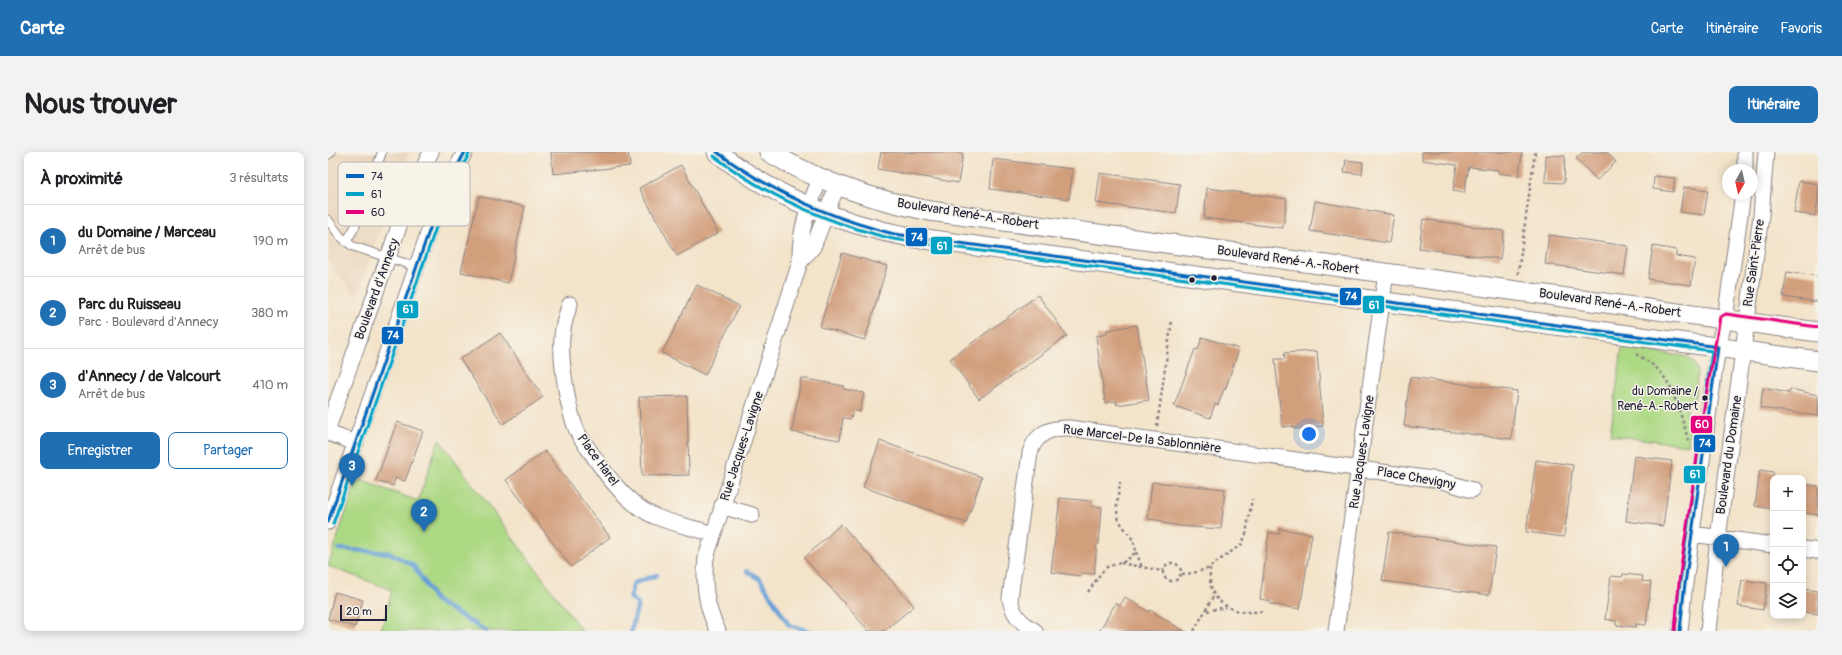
<!DOCTYPE html>
<html lang="fr">
<meta charset="utf-8">
<style>
:root{--surface:#fff;--page:#f2f2f2;--text:#202124;--muted:#757577;--line:#e0e0e0;--accent:#1f6fb2}
body{margin:0;font-family:Pangolin,sans-serif;background:var(--page);color:var(--text)}
.controls{position:absolute;right:12px;bottom:12px;display:grid;overflow:hidden;border-radius:8px;box-shadow:0 2px 10px #0003}
.controls button{width:36px;height:36px;display:grid;place-items:center;padding:0;border:0;border-bottom:1px solid var(--line);background:var(--surface);color:var(--text);font:20px sans-serif}
.compass{position:absolute;left:1394px;top:12px;width:36px;height:36px;border-radius:50%;background:var(--surface);box-shadow:0 2px 10px #0003;rotate:188deg}
.scale{position:absolute;left:12px;bottom:10px;width:47px;box-sizing:border-box;padding-left:4px;border:2px solid #22223b;border-top:0;font-size:11px;line-height:14px;white-space:nowrap;color:#22223b;-webkit-text-stroke:3px #f7f3e8;paint-order:stroke}
.you{position:absolute;left:981px;top:282px;width:14px;height:14px;margin:-10px;border:3px solid #fff;border-radius:50%;background:#1a73e8;box-shadow:0 0 0 6px #1a73e833}
.badge{display:grid;place-items:center;width:26px;height:26px;border-radius:50%;background:var(--accent);color:#fff;font-size:13px;font-weight:700}
.pin{position:absolute;translate:-50% -33px;filter:drop-shadow(0 1px 2px #0008)}
.pin::after{content:'';position:absolute;top:21px;width:14px;height:12px;background:inherit;clip-path:polygon(0 0,100% 0,50% 100%)}
.list{margin:0;padding:0;list-style:none}
h2{display:flex;justify-content:space-between;align-items:center;height:52px;margin:0;padding:0 16px;font-size:17px}
h2 small{font-size:13px;font-weight:400;color:var(--muted)}
.list li{display:grid;grid-template-columns:26px 1fr auto;gap:12px;align-items:center;box-sizing:border-box;height:72px;padding:0 16px;border-top:1px solid var(--line)}
.list b{display:block;font-size:15px;white-space:nowrap}
.list p{margin:0;font-size:13px;white-space:nowrap;color:var(--muted)}
.list em{font-size:13px;font-style:normal;color:var(--muted)}
.actions{display:flex;gap:8px;padding:12px 16px}
.actions a{flex:1;padding:9px 0;border:1px solid var(--accent);border-radius:8px;text-align:center;font-size:14px;color:var(--accent)}
.actions .main{background:var(--accent);color:#fff}
.icon{flex:none;width:22px;height:22px;fill:none;stroke:currentColor;stroke-width:2;stroke-linecap:round;stroke-linejoin:round}
.map{position:relative;flex:none;width:1490px;height:479px;overflow:hidden;border-radius:8px}
header{display:flex;align-items:center;gap:24px;box-sizing:border-box;height:56px;padding:0 20px;background:var(--accent);color:#fff}
header strong{font-size:19px}
nav{display:flex;gap:22px;margin-inline-start:auto;font-size:14px}
.intro{display:flex;align-items:center;justify-content:space-between;box-sizing:border-box;height:96px;padding:0 24px}
h1{margin:0;font-size:28px}
.button{padding:10px 18px;border-radius:8px;background:var(--accent);color:#fff;font-size:14px;font-weight:700}
main{display:flex;gap:24px;padding:0 24px}
aside{flex:1;background:var(--surface);border-radius:8px;box-shadow:0 2px 10px #0003}
.map>svg:first-child{display:block}
</style>
<header>
<strong>Carte</strong>
<nav><a>Carte</a><a>Itinéraire</a><a>Favoris</a></nav>
</header>
<div class="intro"><h1>Nous trouver</h1><a class="button">Itinéraire</a></div>
<main>
<aside>
<h2>À proximité<small>3 résultats</small></h2>
<ul class="list">
<li><span class="badge">1</span><div><b>du Domaine / Marceau</b><p>Arrêt de bus</p></div><em>190 m</em></li>
<li><span class="badge">2</span><div><b>Parc du Ruisseau</b><p>Parc · Boulevard d'Annecy</p></div><em>380 m</em></li>
<li><span class="badge">3</span><div><b>d'Annecy / de Valcourt</b><p>Arrêt de bus</p></div><em>410 m</em></li>
</ul>
<div class="actions"><a class="main">Enregistrer</a><a>Partager</a></div>
</aside>
<div class="map">
<svg width="1490" height="479" viewBox="0 0 1490 479">
<rect width="100%" height="100%" fill="#f7f3e8"/>
<filter id="ink" filterUnits="userSpaceOnUse"><feTurbulence type="fractalNoise" baseFrequency=".025" numOctaves="2"/><feDisplacementMap in="SourceGraphic" scale="8" xChannelSelector="R" yChannelSelector="G"/><feConvolveMatrix kernelMatrix="1 2 1 2 8 2 1 2 1" color-interpolation-filters="sRGB"/></filter>
<filter id="wash" filterUnits="userSpaceOnUse"><feTurbulence type="fractalNoise" baseFrequency=".012" numOctaves="4" result="noise"/><feDisplacementMap in="SourceGraphic" scale="16" xChannelSelector="R" yChannelSelector="G"/><feGaussianBlur stdDeviation="0.9" result="paint"/><feColorMatrix in="noise" values="0 0 0 0 0 0 0 0 0 0 0 0 0 0 0 0 0 1.4 0 .05"/><feComposite in="paint" operator="in"/></filter>
<g filter="url(#wash)">
<rect width="100%" height="100%" fill="#f3e3c9"/>
<path fill="#e9d3b8" d="M0,0h82l-9,17 -44,128 -29,-35z"/>
<path fill="#add985" stroke="#687e60" d="M1294,196l60,8c22,5 14,27 12,45l-6,-1 -2,18 5,1 -3,26 -78,-10z
M111,287l143,192h-201l11,-41 -64,-24 29,-87 61,22z"/>
<g fill="none" stroke-linecap="round" stroke-linejoin="round">
<path stroke="#68a0d6" stroke-width="4.5" d="M11,397l51,4 23,12 23,36 50,30
M419,419l13,8 29,46 20,6
M303,479l7,-27 -8,-7 4,-14 23,-8"/>
</g>
<g id="blocks">
<path fill="#d29f7d" d="M223,0h77l2,14 -77,8z
M553,0h73l9,2 -5,29 -80,-14z
M1094,0h100l-3,24 -21,-3 1,-3 -30,-3 -5,26 -11,-2 4,-26 -35,-5z
M1255,0h24l9,10 -19,18 -21,-22z
M1218,3l19,1 -1,27 -19,-1z
M665,7l80,10 -4,30 -79,-10z
M1018,8l17,2 -1,12 -18,-2z
M353,13l37,68 -41,23 -38,-68z
M772,21l80,11 -4,29 -80,-10z
M1326,24l21,2 -2,14 -20,-3z
M1471,29l19,3v16l-3,16 -21,-3z
M1356,35l24,3 -4,25 -24,-3z
M879,36l80,11 -4,29 -79,-10z
M151,44l46,11 -17,76 -47,-11z
M987,49l79,14 -5,28 -79,-12z
M1095,67l81,12 -4,28 -81,-11z
M1221,83l79,11 -4,29 -79,-11z
M1325,94l23,4v6l19,3 -4,26 -43,-6z
M514,101l45,13 -22,74 -45,-13z
M1459,120l31,4v26l-35,-5z
M369,133l42,21 -34,69 -43,-22z
M710,143l29,41 -88,63 -29,-40z
M809,173l12,75 -32,5 -1,-4 -11,2 -9,-67 11,-2v-4z
M172,181l43,64 -40,27 -43,-65z
M874,185l37,12 -14,41 -1,-1 -6,16 -3,-1 -5,14 -36,-12 21,-57 3,1z
M989,199l6,75 -29,3 -1,-3 -11,1 -7,-68h10l-1,-6z
M1082,225l107,14 -6,48 -107,-13z
M473,226l43,8 -1,3 21,4 -4,19 -7,-2 -2,9 -8,-1 -3,22 -48,-8z
M1435,236l26,5 1,-4 28,6v21l-58,-8z
M359,244l2,79 -47,1 -3,-79z
M69,270l26,9 -18,50 -10,-3 -2,8 -17,-5z
M552,289l102,36 -16,46 -103,-36z
M217,299l65,86 -39,30 -65,-87z
M1306,304l38,5 -9,65 -37,-5z
M1208,308l37,5 -9,72 -38,-5z
M1432,318l13,2v37l-18,-3z
M824,330l73,7 -4,40 -41,-3 -17,-3v-2l-15,-2z
M1475,332l15,2v29l-15,-2z
M732,346l32,3 -1,5 11,1 -3,37h-2l-3,30 -13,-1v3l-30,-4z
M513,372l73,82 -30,25h-15l-65,-73z
M952,377l32,5 -12,75 -30,-5v-3l-10,-2 9,-67 10,2z
M1061,380l107,15 -7,48 -107,-14z
M1295,422l20,2 -1,5 9,1 -5,43 -10,-1v3l-20,-2v-4l-11,-2 6,-43 11,1z
M1414,428l25,3 -4,27 -25,-4z
M1475,437l15,2v23l-15,-2z
M7,440l28,8 -8,27 -27,-8z
M797,445l24,15 1,-2 34,21h-85l17,-28 4,3z"/>
</g>
</g>
<g filter="url(#ink)">
<use href="#blocks" fill-opacity="0" stroke="#8a8282" stroke-width="1"/>
<g fill="none" stroke-linecap="round" stroke-linejoin="round">
<g stroke="#8a8282" stroke-width="10">
<path id="service" d="M0,3l3,-3
M0,68l12,16 12,10 65,21
M18,90l9,-15 27,-75"/>
</g>
<g stroke="#8a8282" stroke-width="17">
<path id="minor" d="M1417,18v-18
M472,110l13,-15 24,-61
M242,152c-4,11 -7,21 -8,33 -2,23 6,78 17,98 20,29 42,66 75,81 19,8 40,12 59,18
M0,276l82,-233 21,-43
M0,281l28,10
M394,354l30,9
M0,370l107,-308 15,-34 15,-28
M1364,382l81,11
M1475,397l15,2
M390,479c-12,-24 -15,-46 -12,-73l94,-296c-1,-32 8,-54 20,-83
M707,479c-14,-8 -23,-17 -25,-33l20,-145c5,-19 20,-26 39,-25l370,52 33,10
M1008,479l50,-358
M1352,479l4,-40 26,-189 8,-55 7,-28 18,-125
M1380,479l10,-93 43,-322 5,-64"/>
</g>
<g stroke="#8a8282" stroke-width="21">
<path id="tertiary" d="M389,0c55,44 123,72 193,85l908,124
M441,0c52,31 102,47 161,59l888,121"/>
</g>
<path stroke="#8a8282" stroke-width="2.5" stroke-dasharray="3 3" stroke-linecap="butt" d="M1190,122l17,-122
M1308,202c9,5 18,11 25,19 14,17 22,49 28,70
M829,274l15,-107
M808,400l6,15
M835 420a9 9 0 1 1 18 0a9 9 0 1 1-18 0Z
M793,411l41,8
M882,416c0,8 -1,20 5,28 11,15 31,18 48,15
M854,422l11,-1 14,-4 35,-25 4,-10 6,-35
M760,440l13,-19 6,-6 19,-6 10,-9c-2,-18 -13,-21 -18,-35 -3,-11 1,-24 2,-35
M879,459l19,-4
M866,479l20,-36"/>
<use href="#service" stroke="#fff" stroke-width="8"/>
<use href="#minor" stroke="#fff" stroke-width="15"/>
<use href="#tertiary" stroke="#fff" stroke-width="19"/>
<g stroke="#f7f3e8" stroke-width="6">
<path id="bus-1" d="M389,0c54,40 112,66 177,82l824,113 -34,244 -4,40
M0,370l107,-308 15,-34 15,-28"/>
</g>
<g stroke="#f7f3e8" stroke-width="6">
<path id="bus-2" d="M386,4c54,41 113,67 179,83l819,112 -33,239 -4,41
M5,372l107,-308 14,-34 15,-28"/>
</g>
<g stroke="#f7f3e8" stroke-width="6">
<path id="bus-3" d="M1347,479l4,-50 25,-173 16,-91 6,-3 92,13"/>
</g>
<use href="#bus-1" stroke="#0065bd" stroke-width="3"/>
<use href="#bus-2" stroke="#02a2c7" stroke-width="3"/>
<use href="#bus-3" stroke="#e5007d" stroke-width="3"/>
</g>
</g>
<g fill="#22223b" stroke="#f7f3e8" stroke-width="1.5">
<circle cx="886" cy="126" r="3.5"/>
<circle cx="864" cy="128" r="3.5"/>
<circle cx="1377" cy="246" r="3.5"/>
</g>
<g text-anchor="middle" dominant-baseline="central" stroke-width="3" stroke-linejoin="round" paint-order="stroke">
<g font-size="12" fill="#22223b" stroke="#f7f3e8" text-anchor="end">
<text x="1370" y="239">du Domaine /<tspan x="1370" dy="15">René-A.-Robert</tspan></text>
</g>
<g font-size="13" fill="#22223b" stroke="#f7f3e8">
<text transform="translate(640 62) rotate(9)">Boulevard René-A.-Robert</text>
<text transform="translate(960 108) rotate(8)">Boulevard René-A.-Robert</text>
<text transform="translate(1426 111) rotate(-82)">Rue Saint-Pierre</text>
<text transform="translate(49 137) rotate(-70)">Boulevard d'Annecy</text>
<text transform="translate(1282 151) rotate(8)">Boulevard René-A.-Robert</text>
<text transform="translate(814 287) rotate(7)">Rue Marcel-De la Sablonnière</text>
<text transform="translate(414 294) rotate(-72)">Rue Jacques-Lavigne</text>
<text transform="translate(1034 300) rotate(-82)">Rue Jacques-Lavigne</text>
<text transform="translate(1401 303) rotate(-82)">Boulevard du Domaine</text>
<text transform="translate(270 308) rotate(54)">Place Harel</text>
<text transform="translate(1088 326) rotate(10)">Place Chevigny</text>
</g>
</g>
<rect x="10" y="10" width="132" height="64" rx="6" fill="#f7f3e8" stroke="#b7b4b4" stroke-width="1"/>
<rect x="18" y="22" width="18" height="4" fill="#0065bd"/>
<rect x="18" y="40" width="18" height="4" fill="#02a2c7"/>
<rect x="18" y="58" width="18" height="4" fill="#e5007d"/>
<g font-size="11" fill="#22223b">
<text x="43" y="28">74</text>
<text x="43" y="46">61</text>
<text x="43" y="64">60</text>
</g>
<g stroke="#f7f3e8" stroke-width="1.5">
<rect x="577" y="75" width="23" height="20" rx="4" fill="#0065bd"/>
<rect x="602" y="84" width="23" height="19" rx="4" fill="#02a2c7"/>
<rect x="1011" y="135" width="23" height="19" rx="4" fill="#0065bd"/>
<rect x="1034" y="143" width="23" height="19" rx="4" fill="#02a2c7"/>
<rect x="68" y="148" width="23" height="19" rx="4" fill="#02a2c7"/>
<rect x="53" y="174" width="23" height="19" rx="4" fill="#0065bd"/>
<rect x="1362" y="263" width="23" height="19" rx="4" fill="#e5007d"/>
<rect x="1365" y="282" width="23" height="19" rx="4" fill="#0065bd"/>
<rect x="1355" y="313" width="23" height="19" rx="4" fill="#02a2c7"/>
</g>
<g font-size="11" text-anchor="middle" font-weight="bold" fill="#fff">
<text x="589" y="89">74</text>
<text x="614" y="98">61</text>
<text x="1023" y="148">74</text>
<text x="1046" y="157">61</text>
<text x="80" y="161">61</text>
<text x="65" y="187">74</text>
<text x="1374" y="276">60</text>
<text x="1377" y="295">74</text>
<text x="1367" y="326">61</text>
</g>
</svg>
<div class="controls">
<button>+</button>
<button>−</button>
<button><svg class="icon" aria-label="locate" viewBox="0 0 24 24"><circle cx="12" cy="12" r="6"/><path d="M12 2v4M12 18v4M2 12h4M18 12h4"/></svg></button>
<button><svg class="icon" aria-label="layers" viewBox="0 0 24 24"><path d="M12 4l9 5-9 5-9-5zM3 14l9 5 9-5"/></svg></button>
</div>
<svg class="compass" viewBox="-18 -18 36 36"><path d="M0-13l5 13h-10z" fill="#e53935"/><path d="M0 13l5-13h-10z" fill="#757577"/></svg>
<div class="scale">20 m</div>
<div class="you"></div>
<div class="pin badge" style="left:1398px;top:415px">1</div>
<div class="pin badge" style="left:96px;top:380px">2</div>
<div class="pin badge" style="left:24px;top:334px">3</div>
</div>
</main>
